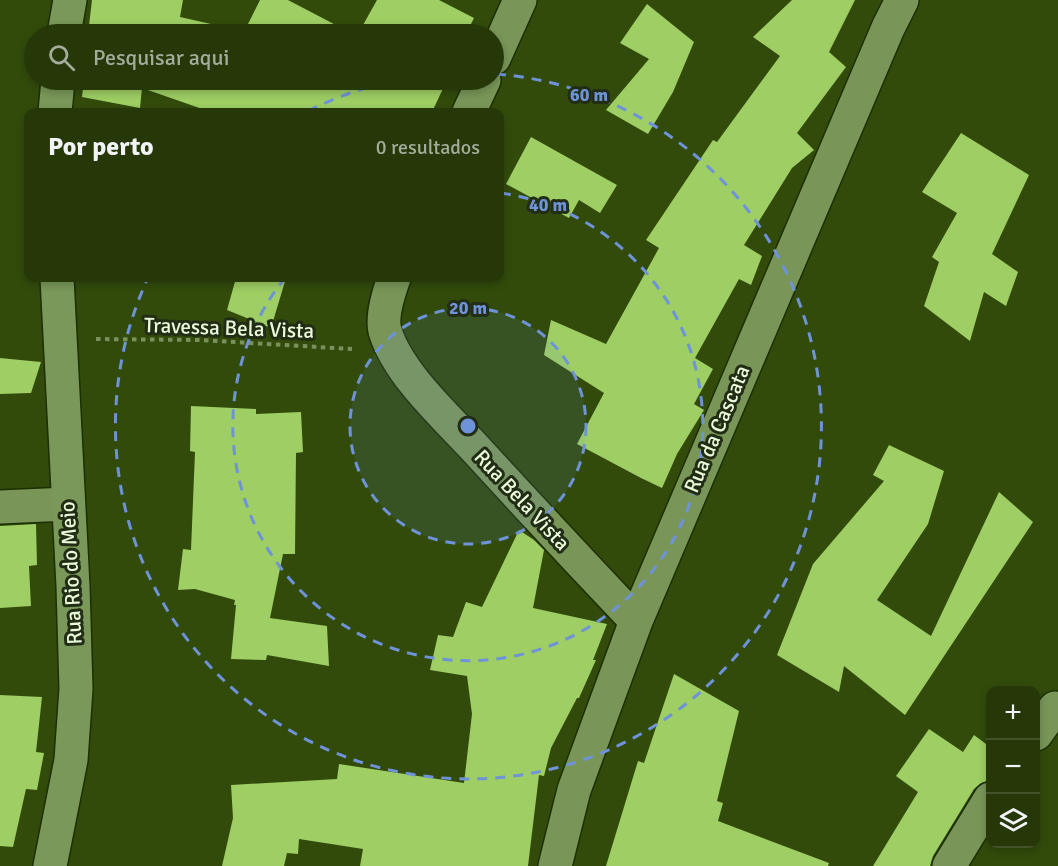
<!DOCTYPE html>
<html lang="pt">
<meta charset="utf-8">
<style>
:root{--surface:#263808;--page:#2e3f12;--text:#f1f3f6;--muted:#a4ac9c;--line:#425229}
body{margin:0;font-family:Signika,sans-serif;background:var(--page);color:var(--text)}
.controls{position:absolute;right:18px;bottom:18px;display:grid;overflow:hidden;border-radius:12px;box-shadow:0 3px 9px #0003}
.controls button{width:54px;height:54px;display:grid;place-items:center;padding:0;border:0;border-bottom:2px solid var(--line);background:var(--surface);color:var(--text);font:30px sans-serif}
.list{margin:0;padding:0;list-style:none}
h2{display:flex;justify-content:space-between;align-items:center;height:78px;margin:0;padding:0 24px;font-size:26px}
h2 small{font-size:20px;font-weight:400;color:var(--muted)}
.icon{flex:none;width:33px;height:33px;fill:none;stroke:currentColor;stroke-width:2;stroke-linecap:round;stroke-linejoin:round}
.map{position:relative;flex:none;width:1058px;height:866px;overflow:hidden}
.search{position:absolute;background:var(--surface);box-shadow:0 3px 9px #0003;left:24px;top:24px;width:480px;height:66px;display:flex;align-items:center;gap:15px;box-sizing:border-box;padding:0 21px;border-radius:33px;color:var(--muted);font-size:22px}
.panel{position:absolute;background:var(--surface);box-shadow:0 3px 9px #0003;left:24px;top:108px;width:480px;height:174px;border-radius:12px}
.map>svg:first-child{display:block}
</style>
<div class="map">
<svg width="1058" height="866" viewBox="0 0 1058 866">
<rect width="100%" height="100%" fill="#324b0b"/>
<path fill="#9ece64" d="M92,0h91l-3,17 62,14 3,-7 2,2 13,-26h28l65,34h-265z
M377,0h62l35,18 -8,16h-108z
M792,0h63l-26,52 17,15 -49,66 17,17 -22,18 -48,77 18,11 -11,29 -12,-6 -44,79 18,11 -19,35 10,6 -27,44 -15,34 -21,-10 -64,-34 27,-51 -60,-38 7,-35 55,24 53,-96 -13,-8 67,-100 4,2 63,-86 -27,-19z
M647,4l47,38 -21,50 -25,42 -42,-24 43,-51 -29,-16z
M84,80h363l-15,32h-221l-69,-24 -2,20 -58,-11z
M961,133l68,42 -37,79 26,18 -12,34 -22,-14 -14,49 -46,-35 15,-44 -7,-5 25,-44 -35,-21z
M531,137l86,48 -17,28 -21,-13 -10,18 -63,-34z
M236,278h50l-15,50 -44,-18z
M0,358l41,4 -10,31 -31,1z
M191,406l65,3v5l45,-2 2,40 -7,1 -1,101h-12l-13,64 57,8 2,40 -62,-11 -1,5 -35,-1 5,-54h-2l1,-5 -40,-11 -17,1 5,-41 8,1 4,-98 -5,-1z
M889,445l55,26 -16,53 -51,76 54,36 68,-144 34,30 -128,193 -61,-49 -5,26 -62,-37 36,-91 71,-83 -11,-6z
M36,524l1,41 -8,1 2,40 -31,2v-82z
M519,530l15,10 10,10 -11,58 74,16 -14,36h3l-17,38h-2l-26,50 -7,28 -5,-1 -11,91h-168l3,-17 -64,-10 -1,15 -11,-1 -3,13h-62l11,-48 -2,-33 106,-6 2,-15 125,19 8,-69 -5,-38 -37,-6 8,-35 15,2 13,-35 16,5z
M674,674l65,37 -22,90 6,2 -5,18 111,42 -1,3h-222l32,-105 6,2z
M0,695l42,2 -6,55 8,1 -7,37 -11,-1 -13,58 -13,-1z
M929,729l34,23 11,-17 16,12v33l-9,3 -7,6 -41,67 -3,10h-57l45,-74 -22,-16z"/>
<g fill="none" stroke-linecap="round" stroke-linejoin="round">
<g stroke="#1d2f00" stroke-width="36">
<path id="minor" d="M494,58l26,-58
M469,112l15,-32
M394,278c-5,14 -13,38 -9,53 13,42 58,83 88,115 54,59 108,117 163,175
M0,507l68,-3
M1036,734l19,-26
M555,866l19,-76 62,-169 252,-593 14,-28
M949,866l41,-67"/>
</g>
<g stroke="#1d2f00" stroke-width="36">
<path id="secondary" d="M64,34l6,-34
M55,112l3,-32
M50,866l21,-106 5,-71 -3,-103 -16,-308"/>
</g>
<path stroke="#7b915d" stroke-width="4" stroke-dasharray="4.5 4.5" stroke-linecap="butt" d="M96,339l104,1 152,9"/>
<use href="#minor" stroke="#799658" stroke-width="33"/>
<use href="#secondary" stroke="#7a9859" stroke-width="33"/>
</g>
<circle cx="468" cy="426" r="118" fill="#6f93d9" fill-opacity=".12"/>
<g fill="none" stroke="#6f93d9" stroke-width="3" stroke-dasharray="10 8">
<circle cx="468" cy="426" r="118"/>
<path d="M501 193A235 235 0 1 1 285 278"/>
<path d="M308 111A353 353 0 0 1 398 80M496 74A353 353 0 1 1 147 280"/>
</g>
<g text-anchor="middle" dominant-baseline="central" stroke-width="6" stroke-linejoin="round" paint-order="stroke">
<g font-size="21" fill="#eafbda" stroke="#212d14">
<text transform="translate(229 328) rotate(2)">Travessa Bela Vista</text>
<text transform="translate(717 429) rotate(-67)">Rua da Cascata</text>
<text transform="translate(522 500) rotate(47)">Rua Bela Vista</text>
<text transform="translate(71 573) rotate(-93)">Rua Rio do Meio</text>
</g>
</g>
<circle cx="468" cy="426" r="9" fill="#6f93d9" stroke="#212d14" stroke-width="3"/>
<g font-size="18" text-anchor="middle" font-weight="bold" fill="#6f93d9" stroke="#212d14" stroke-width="6" stroke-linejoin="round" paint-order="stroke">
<text x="589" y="101">60 m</text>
<text x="548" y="211">40 m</text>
<text x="468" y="314">20 m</text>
</g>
</svg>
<div class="controls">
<button>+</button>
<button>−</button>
<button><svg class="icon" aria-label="layers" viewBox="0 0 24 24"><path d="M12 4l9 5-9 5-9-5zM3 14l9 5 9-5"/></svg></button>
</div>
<div class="search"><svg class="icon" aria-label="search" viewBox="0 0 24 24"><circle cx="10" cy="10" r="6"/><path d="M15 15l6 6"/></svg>Pesquisar aqui</div>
<section class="panel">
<h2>Por perto<small>0 resultados</small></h2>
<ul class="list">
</ul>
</section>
</div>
